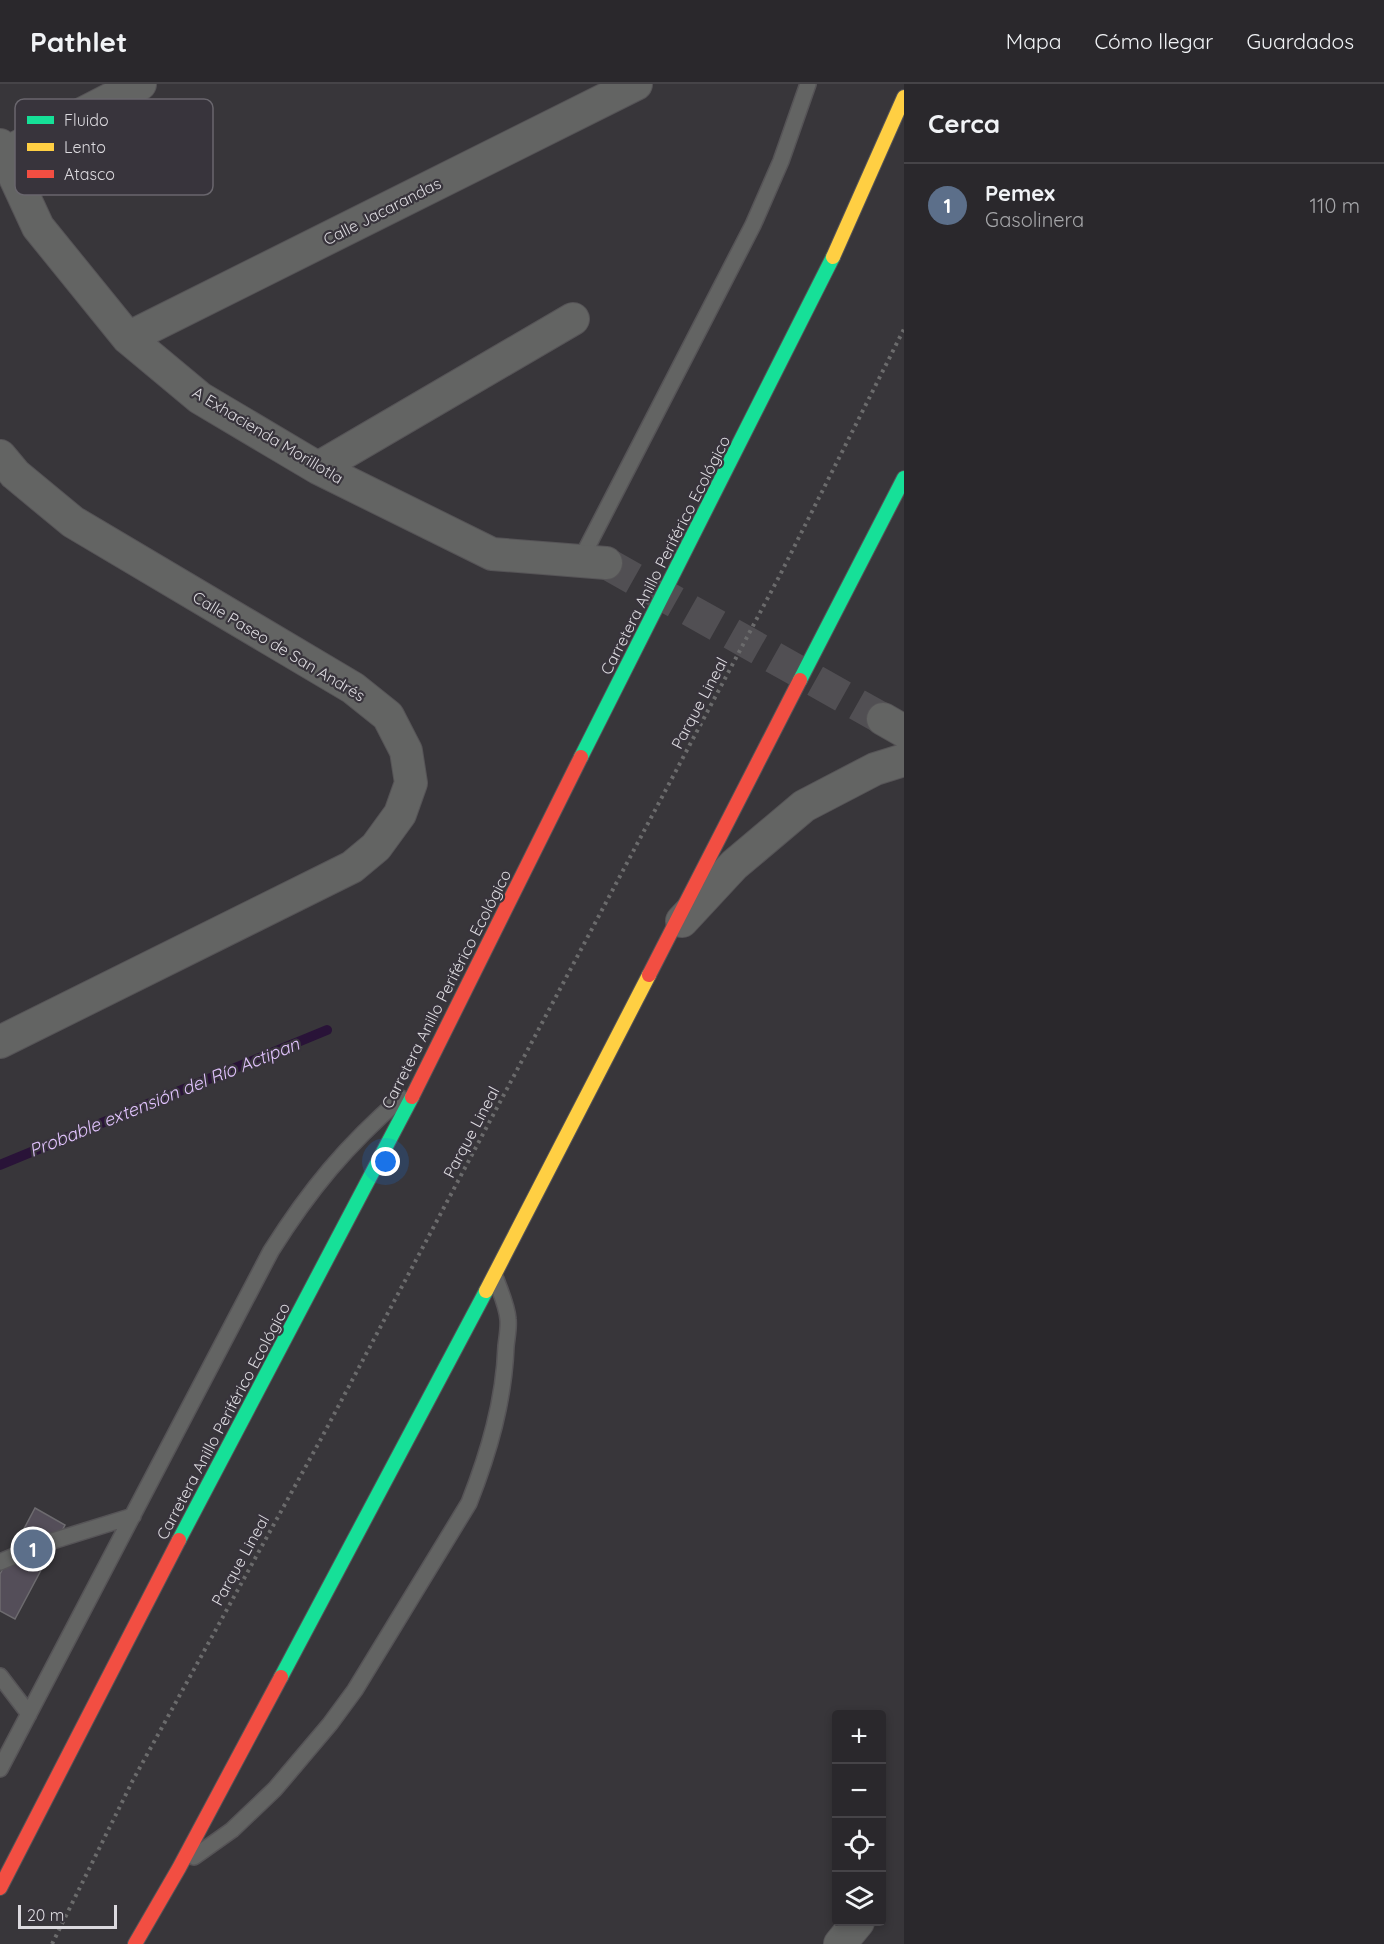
<!DOCTYPE html>
<html lang="es">
<meta charset="utf-8">
<style>
:root{--surface:#2a282c;--page:#323034;--text:#f1f3f6;--muted:#a5a6a9;--line:#464448;--accent:#a3a1a5}
body{margin:0;font-family:Quicksand,sans-serif;background:var(--page);color:var(--text)}
.controls{position:absolute;right:18px;bottom:18px;display:grid;overflow:hidden;border-radius:6px;box-shadow:0 3px 9px #0003}
.controls button{width:54px;height:54px;display:grid;place-items:center;padding:0;border:0;border-bottom:2px solid var(--line);background:var(--surface);color:var(--text);font:30px sans-serif}
.scale{position:absolute;left:18px;bottom:15px;width:99px;box-sizing:border-box;padding-left:6px;border:3px solid #dcdadf;border-top:0;font-size:16px;line-height:21px;white-space:nowrap;color:#dcdadf;-webkit-text-stroke:4px #38343c;paint-order:stroke}
.you{position:absolute;left:386px;top:1078px;width:21px;height:21px;margin:-15px;border:4px solid #fff;border-radius:50%;background:#1a73e8;box-shadow:0 0 0 9px #1a73e833}
.badge{display:grid;place-items:center;width:39px;height:39px;border-radius:50%;background:var(--accent);color:#fff;font-size:20px;font-weight:700}
.pin{position:absolute;translate:-50% -50%;border:3px solid #fff;box-shadow:0 2px 6px #0006}
.list{margin:0;padding:0;list-style:none}
h2{display:flex;justify-content:space-between;align-items:center;height:78px;margin:0;padding:0 24px;font-size:26px}
h2 small{font-size:20px;font-weight:400;color:var(--muted)}
.list li{display:grid;grid-template-columns:39px 1fr auto;gap:18px;align-items:center;box-sizing:border-box;height:84px;padding:0 24px;border-top:2px solid var(--line)}
.list b{display:block;font-size:22px;white-space:nowrap}
.list p{margin:0;font-size:20px;white-space:nowrap;color:var(--muted)}
.list em{font-size:20px;font-style:normal;color:var(--muted)}
.icon{flex:none;width:33px;height:33px;fill:none;stroke:currentColor;stroke-width:2;stroke-linecap:round;stroke-linejoin:round}
.map{position:relative;flex:none;width:904px;height:1860px;overflow:hidden}
header{display:flex;align-items:center;gap:36px;box-sizing:border-box;height:84px;padding:0 30px;background:var(--surface);border-bottom:2px solid var(--line)}
header strong{font-size:28px}
nav{display:flex;gap:33px;margin-inline-start:auto;font-size:21px}
main{display:flex}
aside{flex:1;background:var(--surface)}
.map>svg:first-child{display:block}
</style>
<header>
<strong>Pathlet</strong>
<nav><a>Mapa</a><a>Cómo llegar</a><a>Guardados</a></nav>
</header>
<main>
<div class="map">
<svg width="904" height="1860" viewBox="0 0 904 1860">
<rect width="100%" height="100%" fill="#38363a"/>
<g fill="none" stroke-linecap="round" stroke-linejoin="round">
<path stroke="#291338" stroke-width="10" d="M0,1081l327,-135"/>
</g>
<path fill="#544e59" stroke="#6d6b6f" stroke-width="1.5" d="M35,1424l30,17 -50,94 -15,-8v-37z"/>
<g fill="none" stroke-linecap="round" stroke-linejoin="round">
<path stroke="#514f53" stroke-width="32" stroke-dasharray="32 16" stroke-linecap="butt" d="M606,479l277,156"/>
<g stroke="#565457" stroke-width="18">
<path id="lane" d="M580,477l173,-336 28,-64 27,-77
M0,1478l43,-18 90,-28
M0,1592l29,38
M0,1685l271,-518c39,-62 75,-105 130,-153
M194,1773l38,-27 43,-41 55,-65 25,-34 114,-187c20,-51 35,-102 37,-157 1,-9 3,-19 2,-27 -1,-13 -8,-28 -12,-40"/>
</g>
<g stroke="#565457" stroke-width="34">
<path id="street" d="M0,61l38,82 90,111 72,60 118,70 174,86 114,9
M4,70l136,-70
M128,254l508,-254
M0,372l15,18 58,48 280,166 35,28 18,35 5,32 -11,31 -24,33 -24,20 -352,175
M318,384l255,-149
M883,635l21,12
M682,837l52,-56 70,-59 71,-37 29,-9
M840,1860l18,-22"/>
</g>
<g stroke="#565457" stroke-width="16">
<path id="fast" d="M800,596l104,-202
M581,673l252,-500
M179,1456l233,-443
M281,1593l205,-386"/>
</g>
<g stroke="#565457" stroke-width="16">
<path id="slow" d="M833,173l71,-160
M486,1207l163,-316"/>
</g>
<g stroke="#565457" stroke-width="16">
<path id="jam" d="M649,891l151,-295
M412,1013l169,-340
M0,1804l179,-348
M135,1860l44,-76 102,-191"/>
</g>
<path stroke="#6b6b6c" stroke-width="4" stroke-dasharray="3 4.5" stroke-linecap="butt" d="M52,1860l81,-164 189,-343 458,-862 124,-246"/>
<use href="#lane" stroke="#636463" stroke-width="15"/>
<use href="#street" stroke="#636463" stroke-width="32"/>
<use href="#fast" stroke="#16e098" stroke-width="14"/>
<use href="#slow" stroke="#ffcf43" stroke-width="14"/>
<use href="#jam" stroke="#f24e42" stroke-width="14"/>
</g>
<g text-anchor="middle" dominant-baseline="central" stroke-width="4.5" stroke-linejoin="round" paint-order="stroke">
<g font-size="16" fill="#dcdadf" stroke="#38343c">
<text transform="translate(382 127) rotate(-27)">Calle Jacarandas</text>
<text transform="translate(268 351) rotate(31)">A Exhacienda Morillotla</text>
<text transform="translate(665 471) rotate(-63)">Carretera Anillo Periférico Ecológico</text>
<text transform="translate(279 562) rotate(31)">Calle Paseo de San Andrés</text>
<text transform="translate(699 619) rotate(-62)">Parque Lineal</text>
<text transform="translate(446 905) rotate(-63)">Carretera Anillo Periférico Ecológico</text>
<text transform="translate(471 1048) rotate(-62)">Parque Lineal</text>
<text transform="translate(223 1337) rotate(-62)">Carretera Anillo Periférico Ecológico</text>
<text transform="translate(240 1476) rotate(-61)">Parque Lineal</text>
</g>
<g font-size="18" font-style="italic" fill="#e2c4fe" stroke="#38343c">
<text transform="translate(164 1013) rotate(-22)">Probable extensión del Río Actipan</text>
</g>
</g>
<rect x="15" y="15" width="198" height="96" rx="9" fill="#38343c" stroke="#69666d" stroke-width="1.5"/>
<rect x="27" y="32" width="27" height="8" fill="#16e098"/>
<rect x="27" y="59" width="27" height="8" fill="#ffcf43"/>
<rect x="27" y="86" width="27" height="8" fill="#f24e42"/>
<g font-size="16" fill="#dcdadf">
<text x="64" y="42">Fluido</text>
<text x="64" y="69">Lento</text>
<text x="64" y="96">Atasco</text>
</g>
</svg>
<div class="controls">
<button>+</button>
<button>−</button>
<button><svg class="icon" aria-label="locate" viewBox="0 0 24 24"><circle cx="12" cy="12" r="6"/><path d="M12 2v4M12 18v4M2 12h4M18 12h4"/></svg></button>
<button><svg class="icon" aria-label="layers" viewBox="0 0 24 24"><path d="M12 4l9 5-9 5-9-5zM3 14l9 5 9-5"/></svg></button>
</div>
<div class="scale">20 m</div>
<div class="you"></div>
<div class="pin badge" style="left:33px;top:1465px;background:#5c6f8a">1</div>
</div>
<aside>
<h2>Cerca<small></small></h2>
<ul class="list">
<li><span class="badge" style="background:#5c6f8a">1</span><div><b>Pemex</b><p>Gasolinera</p></div><em>110 m</em></li>
</ul>
</aside>
</main>
